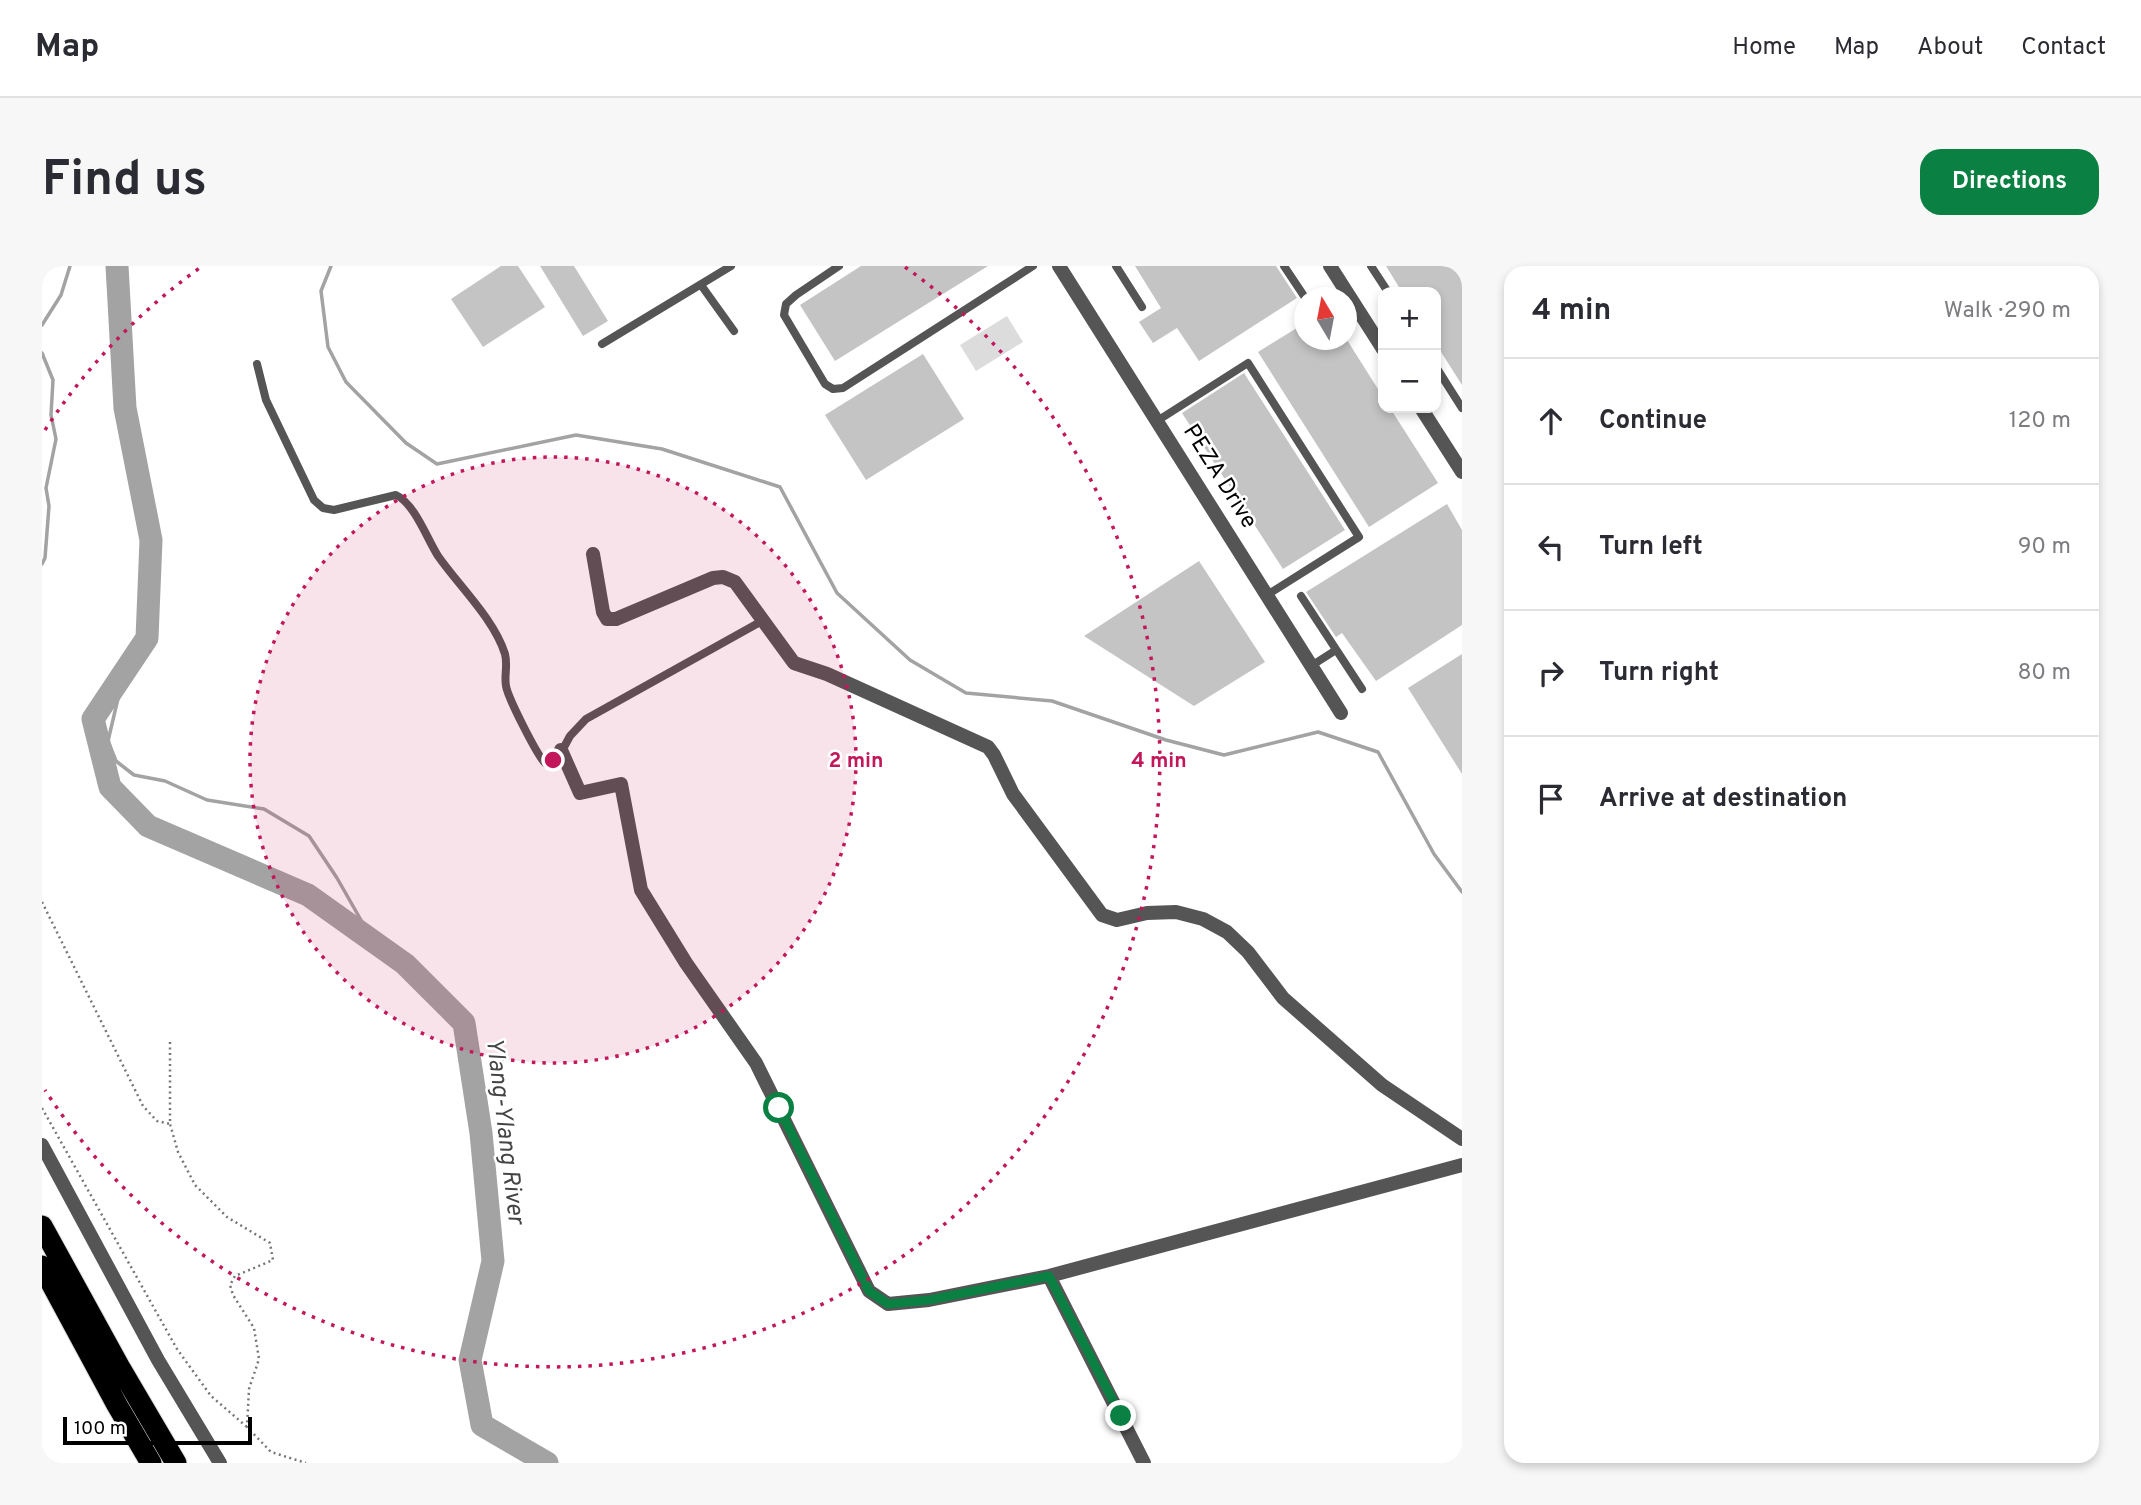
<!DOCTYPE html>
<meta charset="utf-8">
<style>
:root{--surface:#fff;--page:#f7f7f7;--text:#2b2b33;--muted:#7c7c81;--line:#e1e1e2;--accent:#0b8043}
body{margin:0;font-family:Overpass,sans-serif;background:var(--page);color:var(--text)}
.controls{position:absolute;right:21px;top:21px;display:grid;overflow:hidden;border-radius:14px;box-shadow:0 4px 10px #0003}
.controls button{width:63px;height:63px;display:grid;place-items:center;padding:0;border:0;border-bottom:2px solid var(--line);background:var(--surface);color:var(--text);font:35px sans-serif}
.compass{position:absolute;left:1252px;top:21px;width:63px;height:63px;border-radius:50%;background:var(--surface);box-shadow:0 4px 10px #0003;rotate:350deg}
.scale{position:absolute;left:21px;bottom:18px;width:189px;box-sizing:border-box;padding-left:7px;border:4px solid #000;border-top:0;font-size:19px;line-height:24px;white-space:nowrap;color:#000;-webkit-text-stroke:5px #fff;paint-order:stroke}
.stop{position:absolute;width:21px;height:21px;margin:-16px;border:5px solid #0b8043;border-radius:50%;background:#fff}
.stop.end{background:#0b8043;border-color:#fff;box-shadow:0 2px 7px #0008}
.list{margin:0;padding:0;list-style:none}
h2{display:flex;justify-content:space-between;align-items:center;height:91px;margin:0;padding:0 28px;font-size:30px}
h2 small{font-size:23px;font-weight:400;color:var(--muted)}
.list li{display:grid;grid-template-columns:46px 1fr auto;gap:21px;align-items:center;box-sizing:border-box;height:126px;padding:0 28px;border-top:2px solid var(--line)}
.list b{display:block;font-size:26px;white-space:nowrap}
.list em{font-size:23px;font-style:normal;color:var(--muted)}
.icon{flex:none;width:38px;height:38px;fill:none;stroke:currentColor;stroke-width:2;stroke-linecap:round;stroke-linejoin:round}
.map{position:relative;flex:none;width:1420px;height:1197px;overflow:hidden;border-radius:21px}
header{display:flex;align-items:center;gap:42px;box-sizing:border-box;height:98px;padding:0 35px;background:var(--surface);border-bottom:2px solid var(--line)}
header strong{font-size:33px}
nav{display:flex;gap:38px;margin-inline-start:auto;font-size:24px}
.intro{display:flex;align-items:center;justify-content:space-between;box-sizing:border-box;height:168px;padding:0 42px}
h1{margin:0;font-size:49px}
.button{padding:18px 32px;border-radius:21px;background:var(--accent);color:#fff;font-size:24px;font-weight:700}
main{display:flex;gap:42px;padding:0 42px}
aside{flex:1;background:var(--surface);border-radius:21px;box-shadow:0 4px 10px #0003}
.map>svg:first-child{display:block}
</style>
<header>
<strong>Map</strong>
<nav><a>Home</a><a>Map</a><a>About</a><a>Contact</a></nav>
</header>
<div class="intro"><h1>Find us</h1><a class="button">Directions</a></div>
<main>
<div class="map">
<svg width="1420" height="1197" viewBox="0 0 1420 1197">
<rect width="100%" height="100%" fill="#fff"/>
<path fill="#dcdcdc" d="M965,50l16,26 -47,29 -16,-26z"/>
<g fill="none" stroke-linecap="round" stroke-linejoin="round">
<path stroke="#a3a3a3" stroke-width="3.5" d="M289,0l-10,25 7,56 18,35 60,61 31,21 139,-29 86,14 118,38 57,106 73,67 56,33 86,8 114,39 58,15 94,-23 60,20 56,102 28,38
M0,59l19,-30 9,-29
M0,87l11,27 -2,35 5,24 -10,49 3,18 -4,52 -3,6
M82,407l-16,68 8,20 18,14 31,6 42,19 57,9 45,27 28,42 37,65"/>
<path stroke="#a3a3a3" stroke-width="23" d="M75,0l8,142 26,132 -4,98 -54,81 17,68 38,39 160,69 97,69 59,59 17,110 12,128 -23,99 12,65 65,38"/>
</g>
<path fill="#c4c4c4" d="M459,0h17l27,41 -62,40 -32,-48z
M498,0h34l34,55 -25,15z
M819,0h127l-153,95 -35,-56z
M1093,0h141l21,32 -98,63 -22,-33 -24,15 -14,-21 22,-14z
M1344,0h76v119l-26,-41v-52h-34z
M1263,57v17h42l36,57v11h7l48,75 -69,44 -111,-175z
M881,88l41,65 -98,61 -41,-65z
M1202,107l101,157 -62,39 -101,-156z
M1405,238l15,26v95l-86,56 -34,-48 -6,4 -30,-45z
M1157,295l66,101 -71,44 -110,-70z
M1420,388v120l-54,-86z"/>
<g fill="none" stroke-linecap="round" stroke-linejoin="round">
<g stroke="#dbdbdb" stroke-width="23">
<path id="highway" d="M0,960l77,140 57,97
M0,1000l75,139 34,58"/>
</g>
<path stroke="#777" stroke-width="2.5" stroke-dasharray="2 3.5" stroke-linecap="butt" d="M0,636l101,204 14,15 13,3
M128,776v82l8,28 17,33 32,32 43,26 3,17 -38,16 -5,9 3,10 21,33 5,31 -10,30 -2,38 24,25 35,11
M0,842l135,241 34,47 36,31"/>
<path stroke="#555" stroke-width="8" d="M797,0l-43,29 -10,9 -2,11 41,69 8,5 10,-1 190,-122
M1074,0l26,41
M1242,0l20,30
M1329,0l17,26
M659,19l33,46
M560,78l129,-78
M215,98l9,36 48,100 9,8 11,2 62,-15c19,9 31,44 42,61 21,30 56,63 67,98 3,11 -1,22 1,32 2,12 31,69 39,77l12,-3 13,-24 16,-17 176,-98
M1394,101l26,41
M1115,155l91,-58 111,174 -92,58
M1259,330l61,93
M1269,400l25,-16"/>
<path stroke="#555" stroke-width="14" d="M1017,0l282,447
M1288,0l53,83
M1379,142l41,64
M551,288l10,58 4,7h9l97,-41 10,-1 12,5 59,81 33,11 161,73 6,8 19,39 89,121 15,5 30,-7 29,-1 27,7 24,13 21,20 35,46 99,87 80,54
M519,484l19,43 41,-9 20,106 45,73 70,100 113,228 19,13 41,-4 120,-24 413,-111
M0,879l116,215 62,103
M1007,1010l95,187"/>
<use href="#highway" stroke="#000" stroke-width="21"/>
</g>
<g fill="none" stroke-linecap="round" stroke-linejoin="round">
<path stroke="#0b8043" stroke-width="9" d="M737,842l90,183 19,13 41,-4 120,-24 72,140"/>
</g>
<circle cx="511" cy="494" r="303" fill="#c2185b" fill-opacity=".12"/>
<g fill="none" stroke="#c2185b" stroke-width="3.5" stroke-dasharray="3.5 7">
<circle cx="511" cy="494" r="303"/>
<path d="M3 164A606 606 0 0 1 159 1M863 1A606 606 0 1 1 3 824"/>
</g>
<g text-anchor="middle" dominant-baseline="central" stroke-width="5" stroke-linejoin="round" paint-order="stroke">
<g font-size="23" fill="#000" stroke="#fff">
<text transform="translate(1177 211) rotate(58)">PEZA Drive</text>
</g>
<g font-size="24" font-style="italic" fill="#444" stroke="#fff">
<text transform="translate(462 865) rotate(83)">Ylang-Ylang River</text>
</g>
</g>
<circle cx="511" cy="494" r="10" fill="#c2185b" stroke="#fff" stroke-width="3.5"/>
<g font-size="21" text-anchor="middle" font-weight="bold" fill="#c2185b" stroke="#fff" stroke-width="5" stroke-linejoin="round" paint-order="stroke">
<text x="814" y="501">2 min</text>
<text x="1117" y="501">4 min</text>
</g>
</svg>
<div class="controls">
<button>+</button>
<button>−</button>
</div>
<svg class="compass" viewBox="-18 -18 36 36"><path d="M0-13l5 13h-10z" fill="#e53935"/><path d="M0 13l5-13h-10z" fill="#7c7c81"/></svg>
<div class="scale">100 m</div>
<div class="stop" style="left:737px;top:842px"></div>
<div class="stop end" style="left:1079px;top:1150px"></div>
</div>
<aside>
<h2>4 min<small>Walk · 290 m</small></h2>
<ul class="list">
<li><svg class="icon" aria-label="ahead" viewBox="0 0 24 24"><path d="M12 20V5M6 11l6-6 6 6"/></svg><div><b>Continue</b></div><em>120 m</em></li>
<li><svg class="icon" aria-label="left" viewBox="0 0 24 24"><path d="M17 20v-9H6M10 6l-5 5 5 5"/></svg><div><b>Turn left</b></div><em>90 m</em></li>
<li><svg class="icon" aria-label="right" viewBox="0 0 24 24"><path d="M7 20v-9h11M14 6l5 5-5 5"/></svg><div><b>Turn right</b></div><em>80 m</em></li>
<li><svg class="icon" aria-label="arrive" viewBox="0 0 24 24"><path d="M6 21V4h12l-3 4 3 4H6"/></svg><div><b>Arrive at destination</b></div></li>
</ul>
</aside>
</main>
